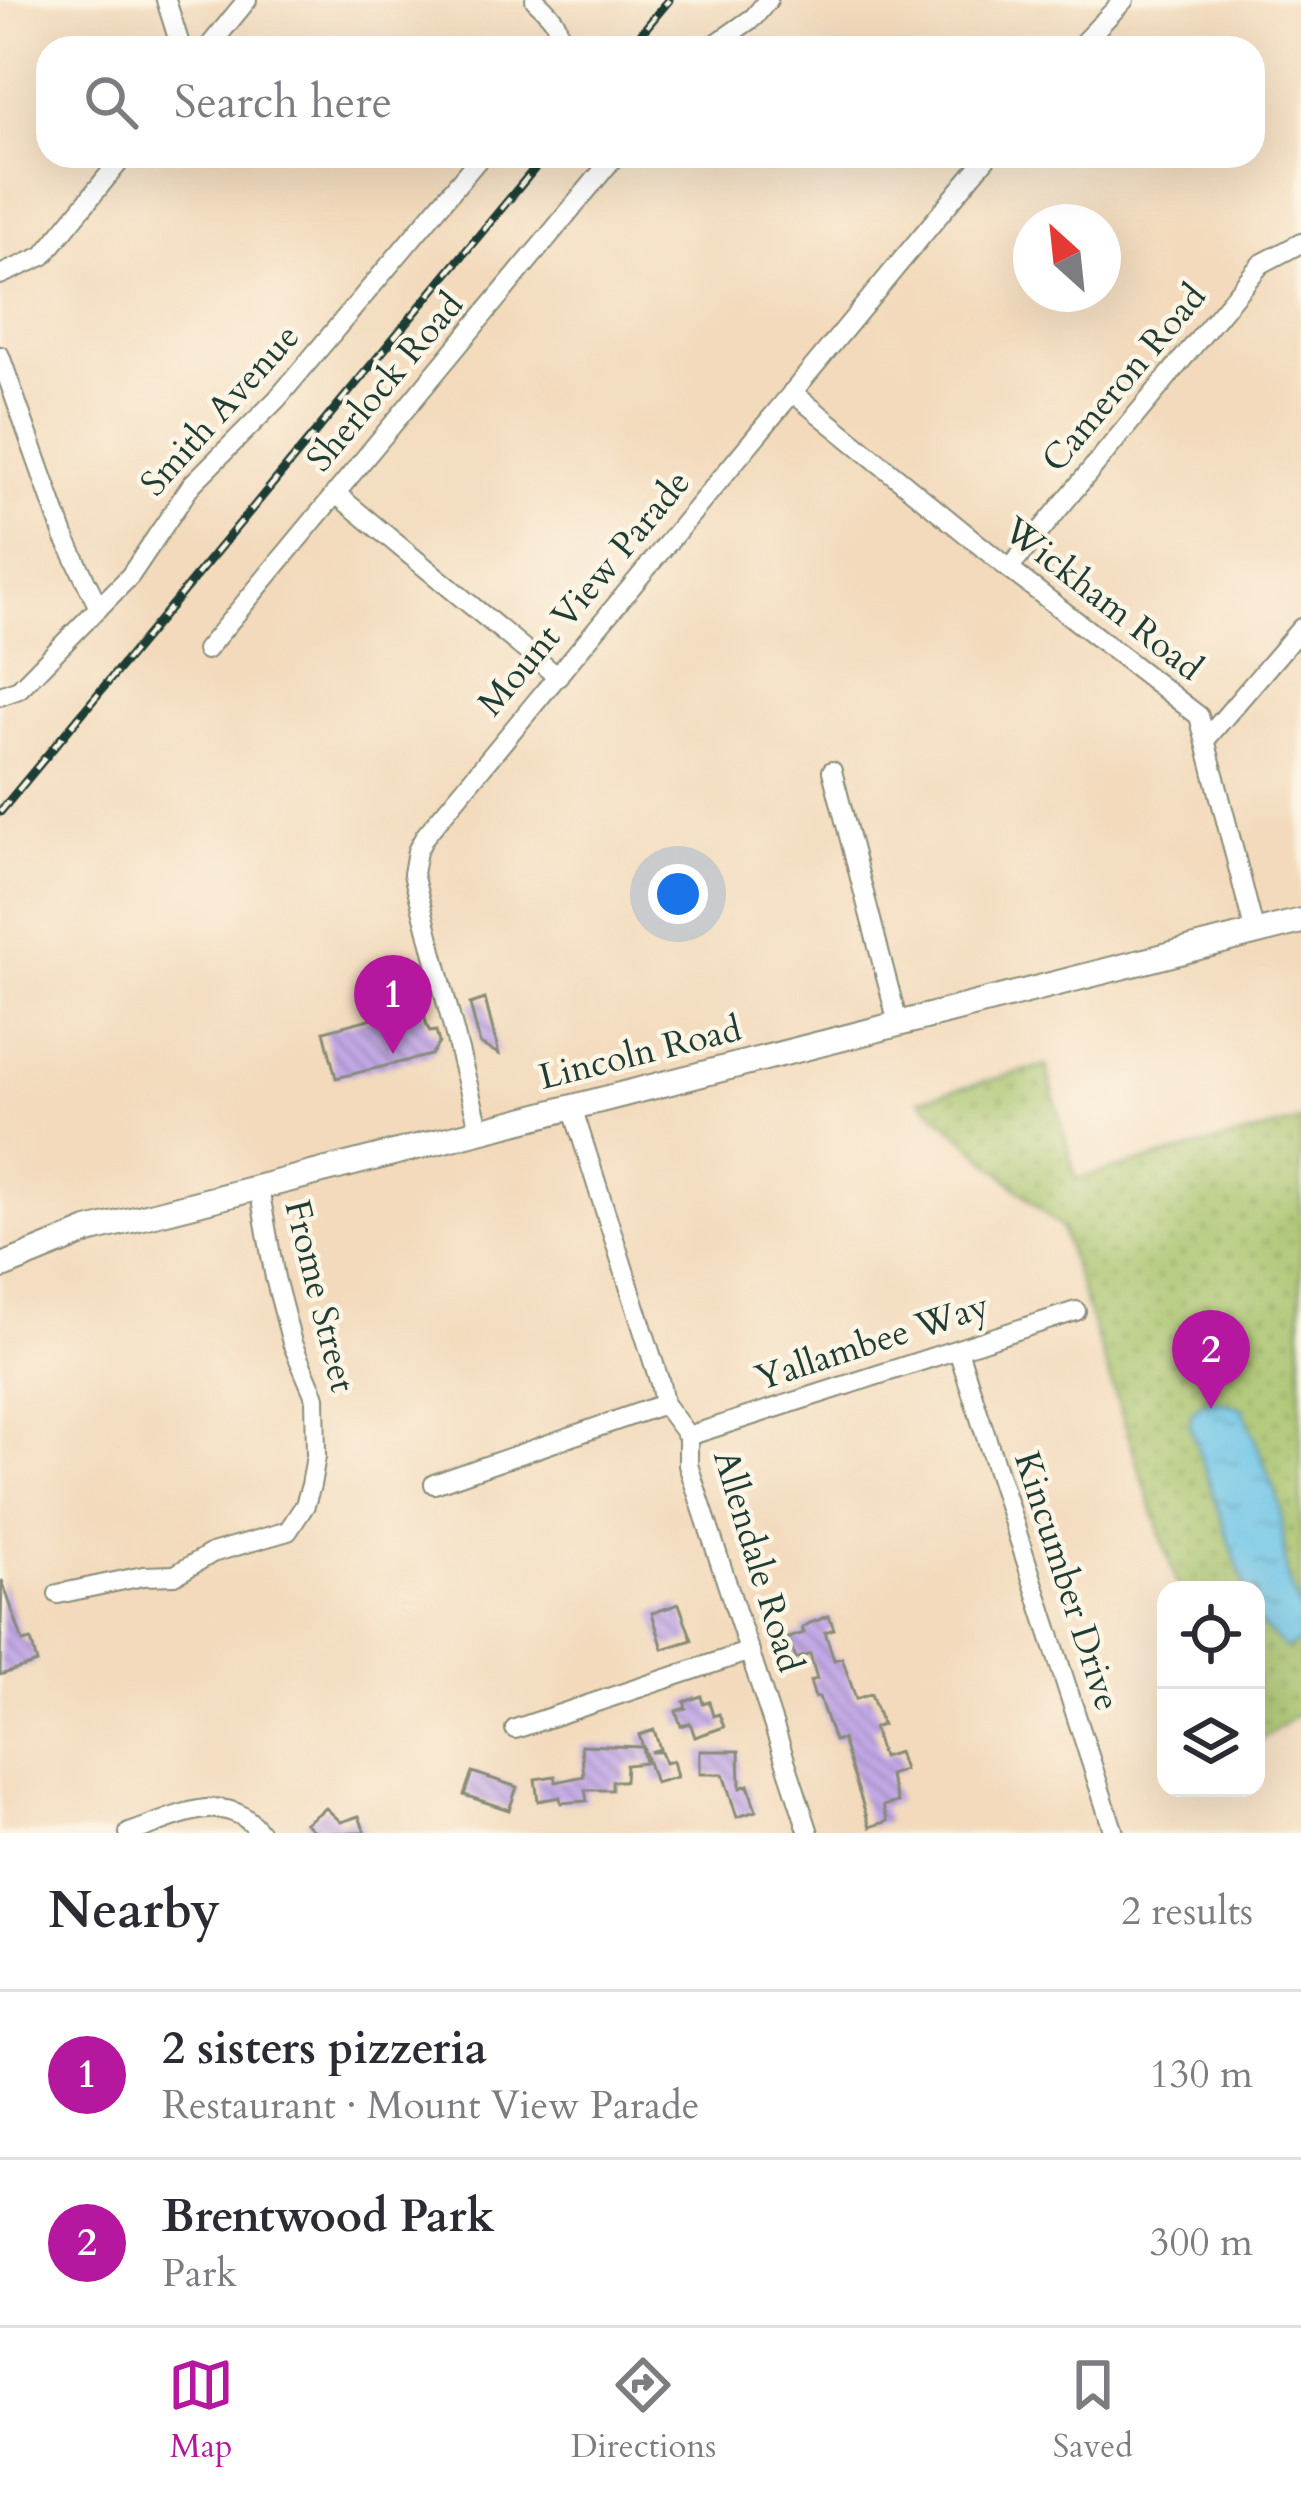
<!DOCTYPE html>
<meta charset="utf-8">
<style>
:root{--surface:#fff;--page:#f7f7f7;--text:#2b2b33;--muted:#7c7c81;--line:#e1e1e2;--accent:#b5179e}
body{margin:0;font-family:Cardo,serif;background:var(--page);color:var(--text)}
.controls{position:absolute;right:36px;bottom:36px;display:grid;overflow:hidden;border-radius:24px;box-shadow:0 12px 48px #0002}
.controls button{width:108px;height:108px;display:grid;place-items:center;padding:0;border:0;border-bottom:3px solid var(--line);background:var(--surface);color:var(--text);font:60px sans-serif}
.compass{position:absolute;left:1013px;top:204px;width:108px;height:108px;border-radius:50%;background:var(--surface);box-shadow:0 12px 48px #0002;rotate:333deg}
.you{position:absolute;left:678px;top:894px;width:42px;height:42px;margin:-30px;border:9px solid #fff;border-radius:50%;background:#1a73e8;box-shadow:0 0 0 18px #1a73e833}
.badge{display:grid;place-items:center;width:78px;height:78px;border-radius:50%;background:var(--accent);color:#fff;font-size:39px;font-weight:700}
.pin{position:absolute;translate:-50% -99px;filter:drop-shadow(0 3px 6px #0008)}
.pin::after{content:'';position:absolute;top:63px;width:42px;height:36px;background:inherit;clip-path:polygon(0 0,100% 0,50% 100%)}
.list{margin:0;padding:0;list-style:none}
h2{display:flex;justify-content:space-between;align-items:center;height:156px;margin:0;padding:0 48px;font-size:51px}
h2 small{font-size:39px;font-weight:400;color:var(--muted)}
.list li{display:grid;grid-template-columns:78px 1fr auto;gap:36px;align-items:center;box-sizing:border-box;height:168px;padding:0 48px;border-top:3px solid var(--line)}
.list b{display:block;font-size:45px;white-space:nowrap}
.list p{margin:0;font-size:39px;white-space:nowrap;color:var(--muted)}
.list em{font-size:39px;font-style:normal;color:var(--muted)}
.icon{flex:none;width:66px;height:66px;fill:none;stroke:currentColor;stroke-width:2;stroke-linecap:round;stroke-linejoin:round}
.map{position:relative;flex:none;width:1301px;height:1833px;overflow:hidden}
.search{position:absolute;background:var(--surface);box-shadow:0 12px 48px #0002;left:36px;right:36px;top:36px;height:132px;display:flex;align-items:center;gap:30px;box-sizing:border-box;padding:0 42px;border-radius:36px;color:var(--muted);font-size:45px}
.sheet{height:492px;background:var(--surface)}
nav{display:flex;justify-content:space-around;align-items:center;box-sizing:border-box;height:168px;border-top:3px solid var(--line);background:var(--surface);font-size:33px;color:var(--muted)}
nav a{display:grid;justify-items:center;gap:6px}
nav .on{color:var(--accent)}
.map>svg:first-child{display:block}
</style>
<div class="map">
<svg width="1301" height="1833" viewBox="0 0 1301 1833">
<defs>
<pattern id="green-dots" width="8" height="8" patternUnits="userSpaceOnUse" patternTransform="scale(3)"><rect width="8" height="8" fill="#a4c168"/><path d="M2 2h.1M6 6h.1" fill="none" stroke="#859e56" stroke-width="1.8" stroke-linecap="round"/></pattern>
<pattern id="water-ripples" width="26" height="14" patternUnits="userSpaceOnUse" patternTransform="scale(3)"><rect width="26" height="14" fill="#6bc4e8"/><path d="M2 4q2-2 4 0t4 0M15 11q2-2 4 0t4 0" fill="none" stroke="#57a0bd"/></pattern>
<pattern id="building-back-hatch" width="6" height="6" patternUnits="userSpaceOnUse" patternTransform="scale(3)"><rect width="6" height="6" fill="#c2a8e6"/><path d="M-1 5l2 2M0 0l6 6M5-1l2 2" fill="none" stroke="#9d8abb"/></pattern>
</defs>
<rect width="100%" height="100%" fill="#fcf5e5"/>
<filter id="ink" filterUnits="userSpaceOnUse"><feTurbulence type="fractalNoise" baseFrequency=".00833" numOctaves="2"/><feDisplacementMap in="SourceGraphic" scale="24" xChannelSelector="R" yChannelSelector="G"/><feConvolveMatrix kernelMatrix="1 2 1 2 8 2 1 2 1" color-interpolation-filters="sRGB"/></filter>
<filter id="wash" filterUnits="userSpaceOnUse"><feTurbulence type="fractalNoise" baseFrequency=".004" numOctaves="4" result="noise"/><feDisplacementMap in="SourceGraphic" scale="48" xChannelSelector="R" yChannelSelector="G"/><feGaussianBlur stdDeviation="2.7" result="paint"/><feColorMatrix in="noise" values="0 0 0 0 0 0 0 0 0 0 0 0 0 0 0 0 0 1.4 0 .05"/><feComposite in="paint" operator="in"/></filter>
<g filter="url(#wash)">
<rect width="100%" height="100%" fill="#f3dabc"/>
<path fill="url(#green-dots)" stroke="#627f4e" stroke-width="3" d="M1046,1065l30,114 225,-58v591l-45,31v-153h-77l-118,-362 -141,-129z"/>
<path fill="url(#water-ripples)" stroke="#45808e" stroke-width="3" d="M1216,1400l27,8 37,97 7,70 14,37v29l-15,8 -30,-29v-30h-10l-56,-164 1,-12 12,-12z"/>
<g id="blocks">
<path fill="url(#building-back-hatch)" d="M418,992l9,34 3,6 6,-1 3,12 -8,12 -95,23 -12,-47 83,-22 -4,-13z
M485,999l14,55 -19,-10 -10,-40z
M2,1580l21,62 8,-2 6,23 -37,12z
M679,1604l13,36 -29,9 -11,-36z
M829,1616l5,13 -9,3 9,28 8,-2 14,41 15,-5 11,31 -9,3 9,29 16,-5 6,18 -15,5 9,27 -15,4 5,15 -18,6 -28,-88 -8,2 -15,-44 -4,1 -5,-17 7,-2 -7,-25 -14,5 -8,-21 16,-5 -2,-5 8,-5z
M701,1696l2,8 6,-2 4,14 6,-2 5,13 -29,10 -5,-14 -9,3 -5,-15 10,-3 -2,-6z
M654,1730l6,19 -10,3h11l4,11 8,-2 4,16 -22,6 -16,-48z
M581,1745l61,2 3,16 -19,2 -1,16h-13v9h-27l2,11 -26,2 -1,-6 -22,4 -3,-22 20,-3 1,6 28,-6z
M700,1751h39l1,37 8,-3 8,26 -19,6 -14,-43h-23z
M472,1772l45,15 -8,23 -45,-15z
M326,1808l15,14 18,-6 6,17h-49l-11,-10z"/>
</g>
</g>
<g filter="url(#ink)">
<use href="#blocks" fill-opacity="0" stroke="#898c78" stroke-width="3"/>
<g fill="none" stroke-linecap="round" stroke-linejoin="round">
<g stroke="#898c78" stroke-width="22">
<path id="minor" d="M166,0l15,48
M535,0c16,15 28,25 23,48
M208,48l39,-48
M710,48l44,-31 14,-17
M1078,48l46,-48
M0,275l43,-19 81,-100
M0,356l64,180 35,72
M792,392l217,177 190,147 56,217
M335,493l223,184
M1009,569l252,-305 40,-21
M206,650l409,-494
M0,696l19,-7 111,-113 62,-92 85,-85 204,-243
M1207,738l94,-110
M832,771l66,252
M572,1107l88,276 4,21 24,32v29l121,368
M480,1131l-67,-257 4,-23 8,-15 563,-680
M958,1350l156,483
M688,1436l388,-125
M434,1484l230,-80
M58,1594l85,-18 32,-1 37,-22 76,-22 17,-26 6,-20 5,-29 -1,-59 -23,-54 -17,-65 -16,-90
M515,1729l235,-78
M129,1833c44,-14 98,-47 131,0"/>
</g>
<g stroke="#898c78" stroke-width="28">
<path id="major" d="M0,1267l88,-36 1213,-310"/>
</g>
<use href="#minor" stroke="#fff" stroke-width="18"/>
<use href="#major" stroke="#fff" stroke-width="24"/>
<g stroke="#1f3d34" stroke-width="9">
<path id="rail" d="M629,48l40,-48
M0,812l545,-656"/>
</g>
<use href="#rail" stroke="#fcf5e5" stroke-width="4.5" stroke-dasharray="14" stroke-linecap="butt"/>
</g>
</g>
<g text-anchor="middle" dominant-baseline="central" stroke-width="9" stroke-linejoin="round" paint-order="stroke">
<g font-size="36" fill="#1f3d34" stroke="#fcf5e5">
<text transform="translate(1124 378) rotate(-50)">Cameron Road</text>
<text transform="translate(385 382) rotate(-50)">Sherlock Road</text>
<text transform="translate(220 410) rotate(-48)">Smith Avenue</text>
<text transform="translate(584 593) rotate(-50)">Mount View Parade</text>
<text transform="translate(1103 599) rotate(38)">Wickham Road</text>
<text transform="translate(640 1053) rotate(-14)">Lincoln Road</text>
<text transform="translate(320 1296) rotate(76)">Frome Street</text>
<text transform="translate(872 1342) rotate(-18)">Yallambee Way</text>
<text transform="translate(758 1561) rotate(73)">Allendale Road</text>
<text transform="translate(1067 1581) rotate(72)">Kincumber Drive</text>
</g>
</g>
</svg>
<div class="controls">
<button><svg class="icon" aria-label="locate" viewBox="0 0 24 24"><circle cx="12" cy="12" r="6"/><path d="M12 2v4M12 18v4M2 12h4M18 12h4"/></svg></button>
<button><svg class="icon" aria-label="layers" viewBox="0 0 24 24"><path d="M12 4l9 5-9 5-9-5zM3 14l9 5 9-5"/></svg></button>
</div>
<svg class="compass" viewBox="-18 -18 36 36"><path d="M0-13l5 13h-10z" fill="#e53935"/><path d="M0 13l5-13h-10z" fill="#7c7c81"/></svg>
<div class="you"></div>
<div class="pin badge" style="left:393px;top:1054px">1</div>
<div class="pin badge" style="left:1211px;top:1409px">2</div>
<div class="search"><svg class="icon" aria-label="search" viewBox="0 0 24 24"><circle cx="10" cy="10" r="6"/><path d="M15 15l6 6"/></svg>Search here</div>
</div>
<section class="sheet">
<h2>Nearby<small>2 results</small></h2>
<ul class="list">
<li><span class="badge">1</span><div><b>2 sisters pizzeria</b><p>Restaurant · Mount View Parade</p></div><em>130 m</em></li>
<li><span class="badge">2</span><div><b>Brentwood Park</b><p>Park</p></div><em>300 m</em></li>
</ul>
</section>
<nav>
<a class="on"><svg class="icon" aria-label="map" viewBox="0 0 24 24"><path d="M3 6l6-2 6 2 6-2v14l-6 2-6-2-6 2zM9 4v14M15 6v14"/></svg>Map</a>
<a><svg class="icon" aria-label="directions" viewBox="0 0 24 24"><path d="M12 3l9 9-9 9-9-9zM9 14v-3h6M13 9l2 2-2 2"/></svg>Directions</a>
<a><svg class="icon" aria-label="saved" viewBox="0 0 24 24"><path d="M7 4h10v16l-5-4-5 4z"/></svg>Saved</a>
</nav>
